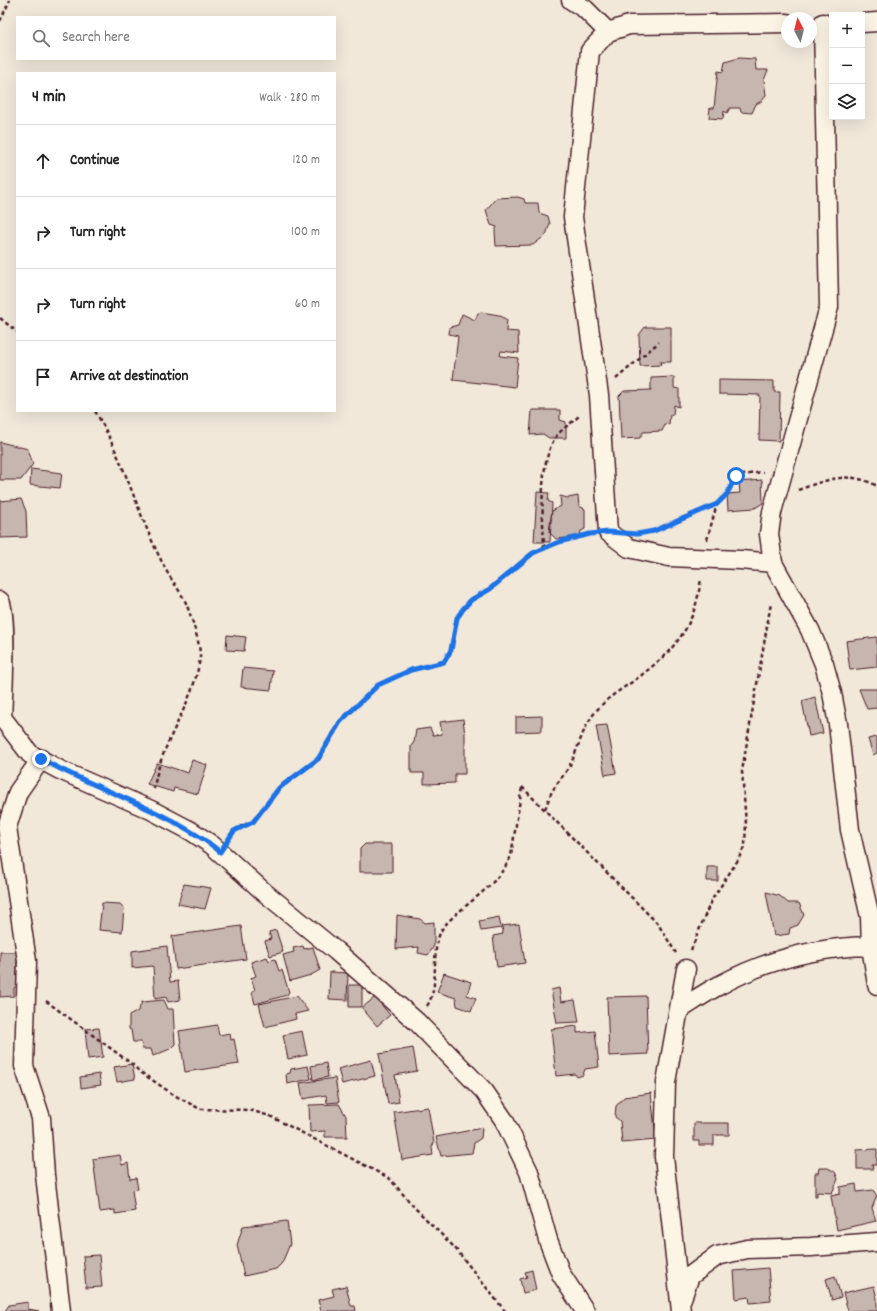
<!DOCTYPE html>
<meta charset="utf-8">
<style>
:root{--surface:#fff;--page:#f2f2f2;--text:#222;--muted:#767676;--line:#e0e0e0}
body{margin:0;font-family:Dekko,sans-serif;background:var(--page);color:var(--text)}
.controls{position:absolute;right:12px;top:12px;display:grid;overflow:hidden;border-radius:0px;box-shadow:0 4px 16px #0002}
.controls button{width:36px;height:36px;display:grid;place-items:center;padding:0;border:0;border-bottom:1px solid var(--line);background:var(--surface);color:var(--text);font:20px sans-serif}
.compass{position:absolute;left:781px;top:12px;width:36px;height:36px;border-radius:50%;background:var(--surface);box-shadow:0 4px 16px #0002;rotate:353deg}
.stop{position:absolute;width:12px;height:12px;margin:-9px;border:3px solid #1a73e8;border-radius:50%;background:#fff}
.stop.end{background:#1a73e8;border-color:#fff;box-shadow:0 1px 4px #0008}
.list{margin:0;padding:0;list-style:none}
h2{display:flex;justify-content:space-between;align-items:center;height:52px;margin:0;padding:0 16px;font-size:17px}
h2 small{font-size:13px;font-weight:400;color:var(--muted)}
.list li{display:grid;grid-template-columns:26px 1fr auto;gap:12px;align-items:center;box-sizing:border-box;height:72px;padding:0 16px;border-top:1px solid var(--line)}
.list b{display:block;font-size:15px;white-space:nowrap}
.list em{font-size:13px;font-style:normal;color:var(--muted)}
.icon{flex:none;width:22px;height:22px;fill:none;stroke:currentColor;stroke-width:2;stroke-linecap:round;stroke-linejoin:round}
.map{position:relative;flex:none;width:877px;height:1311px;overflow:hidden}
.search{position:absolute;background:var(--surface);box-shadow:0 4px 16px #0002;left:16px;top:16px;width:320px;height:44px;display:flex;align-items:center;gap:10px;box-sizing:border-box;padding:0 14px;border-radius:0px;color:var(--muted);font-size:15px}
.panel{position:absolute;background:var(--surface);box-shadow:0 4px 16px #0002;left:16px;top:72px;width:320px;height:340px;border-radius:0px}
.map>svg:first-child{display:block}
</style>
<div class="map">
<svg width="877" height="1311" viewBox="0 0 877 1311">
<rect width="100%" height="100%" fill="#f1e8da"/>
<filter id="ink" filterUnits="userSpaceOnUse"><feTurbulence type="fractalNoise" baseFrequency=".025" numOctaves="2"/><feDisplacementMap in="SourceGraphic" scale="8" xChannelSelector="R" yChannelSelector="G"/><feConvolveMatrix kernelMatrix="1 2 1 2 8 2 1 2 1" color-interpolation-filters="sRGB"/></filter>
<g filter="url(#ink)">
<path fill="#c7b6af" stroke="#4a1f2b" d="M739,58l16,1 1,11h12l-4,10 2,15 -4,6 -6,3 -4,9 -11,-1 -1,-4h-10l-3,5 -3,-2 -1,8 -14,-1 1,-10h4l4,-37 5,1 2,-10z
M518,197l6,2 1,4h13l1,10 9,3 2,8 -4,11 -13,10 -37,1 -1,-15 2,-4 -6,-2 -5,-15 10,-12z
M481,312l18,3 8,5 -1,11 12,1 1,21 -18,-2 -1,5 18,2 -3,29 -62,-7 5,-44 -9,-2 1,-7 8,-2 4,-11 13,6 3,-7z
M645,327h26v35h-11l1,3 -21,1 -1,-31z
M674,377v11l5,1v18l-5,-2 -1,10 -3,-1 -1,11 -3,-2 -4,8 -19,1 -3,6 -19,1 -2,-43 5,-5 27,-1v-12z
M719,380l55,1v11h6l-1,49 -20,-1 1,-45 -41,-1z
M532,410h28v10l6,2v16h-17l-6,-4 -13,1z
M0,442l28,7 5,15 -12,16h-21z
M31,469l31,4 -2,15 -30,-3z
M762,480l1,23 -8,5 -27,2 -1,-16 13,-1 -1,-11z
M537,492l12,1 -1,8 4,2 -2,39h-16z
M560,496l8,2 10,-2 1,10 6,3v20l-4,2 -1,6 -24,2 -7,-7 3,-21 9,-5z
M21,499l5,12 1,26 -27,1v-37z
M227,635l19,2 -2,14 -18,-1z
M877,637v30l-27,3 -4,-29z
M243,668l30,3 -2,19 -30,-3z
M859,689h18v19l-10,1z
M815,697l8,36 -14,3 -7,-35z
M542,716v15l-26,1v-15z
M463,719l2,16v39h-10v9l-31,1v-11h-13v-27l3,-4 2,-12 14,-2 3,7 9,-1 -2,-12z
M607,725l9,48 -11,2 -9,-49z
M877,737v16l-4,2 -5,-16z
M192,760l15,5 -9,29 -24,-6 -1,4 -26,-8 10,-21 31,10z
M365,844h27v28h-32v-23z
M707,867h11v14h-11z
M184,884l27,4 -6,21 -27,-5z
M766,892l14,4 8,7h11l5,12 -6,10 -8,3 -1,6 -15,2z
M102,903l18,1 4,4 -2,24 -23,-2z
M397,915l23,4 5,4 9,-1v24l-6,9 -10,-2 1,-6 -23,2z
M499,917l2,11 -20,3 -2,-10z
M519,924l6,39 -28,4 -4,-31 10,-2 -1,-8z
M241,926l5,33 -70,10 -4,-33z
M276,930l7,22 -13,4 -5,-15 6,-2 -2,-7z
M167,946l3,36 8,-1 2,19 -12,2 -2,-5 -11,2 -2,-33 -21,2v-17z
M303,946l1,3 9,-2 7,23 -9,5 -21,6 -7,-26 11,-3 -1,-4z
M0,952h17v34l-3,2v8l-14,1z
M267,957l2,4 6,-2 4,12 3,-1 7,22 -2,3 -32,9 -3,-12 3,-2 -4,-12 5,-2 -5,-14z
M330,972l18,1 -1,27 -18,-1z
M444,973l27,9 -4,13 9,3 -5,13 -14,-5 -1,-8 -19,-6z
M349,985h13v22h-13z
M559,988l2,14 14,-2 4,22 -22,1 -6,-33z
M297,996l11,15 -13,3 1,5 -31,8 -6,-23z
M646,996l2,58 -39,2 -2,-59z
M375,997l15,18 -13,11 -15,-18z
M164,1000l4,9h5l2,35 -5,5 -17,7 -2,-7h-9l-1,-7h-8l-2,-12 -2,-1v-13l9,-5 4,-9z
M217,1025l2,10 11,-2 1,7 3,-1 5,25 -54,8 -6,-41z
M577,1026v7l18,-2 4,36 -14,2 -2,6 -6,2 -2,-3 -19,2 -5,-47z
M99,1028l4,29 -15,2 -3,-30z
M302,1031l5,24 -19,4 -5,-24z
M413,1048l4,23 -22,4 4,27 -11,2 -9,-50z
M371,1060l4,16 -33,8 -4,-15z
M326,1063l2,14 -15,3 -2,-14z
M132,1064l3,15 -18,3 -3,-15z
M308,1066l3,13 -24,5 -1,-10 4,-1 1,-4z
M99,1074l2,11 -20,3 -1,-11z
M335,1078l4,24 -12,1 -1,-8 -23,4 -3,-16z
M651,1093l5,47 -34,3 -2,-22 -5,-4 1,-11 8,-9z
M339,1104l7,12 1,21h-22v-6l-15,1 -1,-27z
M428,1107l6,36 -2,4 1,8 -31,5 -8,-48z
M694,1123h35v12h-15v10h-15v-4h-5z
M482,1128l-1,10 -7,5 -2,10 -31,3 -5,-19z
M877,1149v16h-5l1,4h-16v-19z
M120,1155l2,10 6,-2 2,16 6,-1 2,11 -6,1 3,21 -20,3v-4l-15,2 -7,-53z
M819,1168h9l7,4 3,7 -6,14 -15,-1v4h-2v-23h3z
M856,1184l1,8 16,-2 4,6 -5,12 4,13 -39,9 -6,-34 9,-2v-7z
M287,1221l3,23 -8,19 -6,6 -32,7 -7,-31 6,-19z
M99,1255l3,32 -16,1 -3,-32z
M768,1268l3,33 -21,2 -1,-6 -13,2 -2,-28z
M532,1270l4,20 -13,3 -3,-14 7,-2 -2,-5z
M835,1276l6,21 -9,3 -6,-21z
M346,1286l5,20h4l1,5h-35l-3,-11 16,-4 -2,-7z
M874,1286l3,13v12h-29l-5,-18z
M28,1302v7l11,2h-34l4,-6z"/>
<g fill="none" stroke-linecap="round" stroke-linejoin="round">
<g stroke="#4a1f2b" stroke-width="21">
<path id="street" d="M571,0l14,9 23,23
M823,23l6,284 -57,205 -3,22 4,29 37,67 14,34 8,29 6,31 12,106 20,87 1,29 6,39
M862,23l15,-1
M773,563l-32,-3 -72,-3 -40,-9 -21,-16 -9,-137 -26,-178 17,-166 18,-19 21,-7 158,-2
M0,601c8,12 3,97 2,116
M0,715l30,39 30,16 91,40 40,21 21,14 52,47 72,59 81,71 67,69 20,29 25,52 19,68 13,34 24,37
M41,759l-23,33 -11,35 20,134 -3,105 17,52 4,57 16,136
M679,1010c13,-8 27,-18 41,-25 46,-25 99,-38 151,-39
M681,1301l9,-25 27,-20 30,-7 64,-2 66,-5
M681,1311l-17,-154 2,-75 20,-113"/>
</g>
<path stroke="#4a1f2b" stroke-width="2.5" stroke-dasharray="4 3" stroke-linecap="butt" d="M0,21l10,-21
M0,318l17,14
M616,379l43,-37
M95,411c29,48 43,105 69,155 6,13 16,24 22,37 5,13 15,42 14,55 -7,49 -40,84 -46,131
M798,490c28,-10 51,-20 79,-4
M651,532l66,-28
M707,540l10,-36 10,-10 9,-18 27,-4
M544,548c-1,-32 -6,-82 11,-110 6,-9 17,-15 25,-23
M522,787l136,137 18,29
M545,809c3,-7 5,-16 10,-22 4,-7 10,-13 14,-20 10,-19 13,-40 28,-57 11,-13 25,-21 38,-30 40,-30 60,-52 66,-102
M230,836l9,-9 14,-5 26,-34 40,-29 21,-37 38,-37 33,-15 33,-8 7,-12 6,-32 14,-18 19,-11 43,-36 26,-11 29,-7
M691,950l20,-49 27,-41 7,-15 1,-21 -4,-53 29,-168
M46,1001l86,63 7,7 35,24 26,14 49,1 21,6 119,62 26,30 40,40 50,63
M427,1006c14,-22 2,-53 15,-77 5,-7 13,-14 19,-19 19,-16 40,-31 50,-54l11,-69"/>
<use href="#street" stroke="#fcf5e5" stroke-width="18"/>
</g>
</g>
<g fill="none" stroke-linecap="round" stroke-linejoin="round" filter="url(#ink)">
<path stroke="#1a73e8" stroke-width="5" d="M41,759c42,23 88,39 130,61 17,10 35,19 49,32l14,-21 19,-9 26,-34 39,-29 22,-37 38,-37 33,-15 33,-8 7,-12 6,-32 6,-9 8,-9 19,-11 43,-36 26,-11 31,-8 18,-2 29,2 17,-3 63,-27 10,-10 9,-18"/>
</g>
</svg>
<div class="controls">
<button>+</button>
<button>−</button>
<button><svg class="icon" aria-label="layers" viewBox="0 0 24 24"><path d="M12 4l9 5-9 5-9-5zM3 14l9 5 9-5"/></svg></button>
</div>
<svg class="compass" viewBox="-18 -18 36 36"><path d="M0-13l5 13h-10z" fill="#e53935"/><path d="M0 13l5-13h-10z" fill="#767676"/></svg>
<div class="stop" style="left:736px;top:476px"></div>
<div class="stop end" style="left:41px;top:759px"></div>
<div class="search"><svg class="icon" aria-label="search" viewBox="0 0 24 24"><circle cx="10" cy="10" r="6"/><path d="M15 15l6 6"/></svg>Search here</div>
<section class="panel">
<h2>4 min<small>Walk · 280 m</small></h2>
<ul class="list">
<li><svg class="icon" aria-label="ahead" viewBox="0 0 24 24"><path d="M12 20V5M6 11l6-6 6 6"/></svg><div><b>Continue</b></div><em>120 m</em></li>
<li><svg class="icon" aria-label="right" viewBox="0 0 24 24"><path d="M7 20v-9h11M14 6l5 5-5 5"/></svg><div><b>Turn right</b></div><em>100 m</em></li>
<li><svg class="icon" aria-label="right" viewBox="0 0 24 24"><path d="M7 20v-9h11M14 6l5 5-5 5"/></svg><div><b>Turn right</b></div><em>60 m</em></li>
<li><svg class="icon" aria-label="arrive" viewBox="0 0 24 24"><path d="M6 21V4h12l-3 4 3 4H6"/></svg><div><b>Arrive at destination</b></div></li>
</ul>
</section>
</div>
